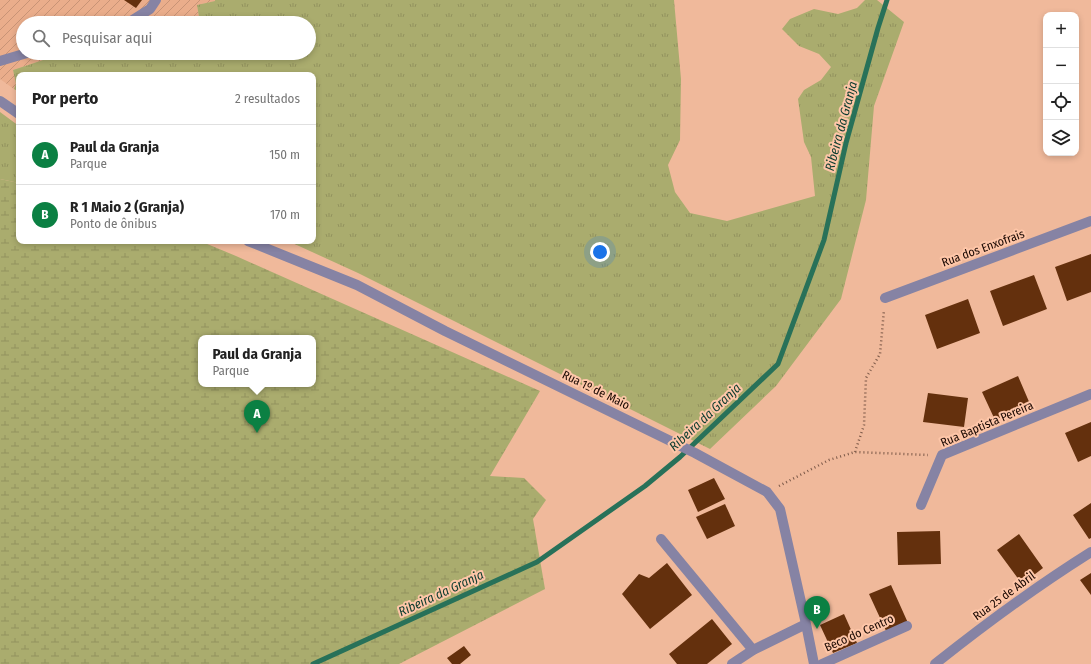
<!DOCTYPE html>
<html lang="pt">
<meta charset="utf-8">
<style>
:root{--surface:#fff;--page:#f6f6f6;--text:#222;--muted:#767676;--line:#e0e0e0;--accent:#0b8043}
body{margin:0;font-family:"Fira Sans Condensed",sans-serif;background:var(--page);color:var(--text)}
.controls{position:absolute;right:12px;top:12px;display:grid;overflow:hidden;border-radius:8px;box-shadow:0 2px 6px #0003}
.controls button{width:36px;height:36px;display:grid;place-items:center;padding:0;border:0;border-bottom:1px solid var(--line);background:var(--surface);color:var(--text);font:20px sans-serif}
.you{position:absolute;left:600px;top:252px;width:14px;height:14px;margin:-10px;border:3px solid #fff;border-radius:50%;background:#1a73e8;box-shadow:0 0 0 6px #1a73e833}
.badge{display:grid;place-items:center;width:26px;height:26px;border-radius:50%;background:var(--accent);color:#fff;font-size:13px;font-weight:700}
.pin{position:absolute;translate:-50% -33px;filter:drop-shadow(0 1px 2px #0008)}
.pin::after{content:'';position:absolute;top:21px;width:14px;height:12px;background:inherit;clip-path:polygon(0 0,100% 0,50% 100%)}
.popup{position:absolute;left:198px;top:335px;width:118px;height:52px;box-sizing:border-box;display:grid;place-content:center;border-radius:8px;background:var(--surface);filter:drop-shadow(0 1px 3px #0005);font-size:13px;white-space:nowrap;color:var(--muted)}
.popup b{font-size:15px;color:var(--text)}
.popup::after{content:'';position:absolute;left:50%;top:100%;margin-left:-8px;border:8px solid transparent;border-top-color:var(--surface)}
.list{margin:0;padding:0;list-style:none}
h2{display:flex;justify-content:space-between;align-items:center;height:52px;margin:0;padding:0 16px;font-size:17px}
h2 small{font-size:13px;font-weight:400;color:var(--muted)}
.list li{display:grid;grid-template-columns:26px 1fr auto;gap:12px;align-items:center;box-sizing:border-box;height:60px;padding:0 16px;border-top:1px solid var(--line)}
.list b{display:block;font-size:15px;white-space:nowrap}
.list p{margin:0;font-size:13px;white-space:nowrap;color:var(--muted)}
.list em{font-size:13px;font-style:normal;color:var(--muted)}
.icon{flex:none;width:22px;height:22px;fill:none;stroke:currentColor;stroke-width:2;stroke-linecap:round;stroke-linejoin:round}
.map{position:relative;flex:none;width:1091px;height:664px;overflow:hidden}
.search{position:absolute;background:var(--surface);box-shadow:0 2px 6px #0003;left:16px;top:16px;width:300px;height:44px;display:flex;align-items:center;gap:10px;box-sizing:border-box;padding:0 14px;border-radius:22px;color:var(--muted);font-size:15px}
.panel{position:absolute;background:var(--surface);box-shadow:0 2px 6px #0003;left:16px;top:72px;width:300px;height:172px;border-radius:8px}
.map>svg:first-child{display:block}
</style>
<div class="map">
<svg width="1091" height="664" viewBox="0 0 1091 664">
<defs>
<pattern id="industrial-furrows" width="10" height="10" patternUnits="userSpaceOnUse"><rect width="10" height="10" fill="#eaad8b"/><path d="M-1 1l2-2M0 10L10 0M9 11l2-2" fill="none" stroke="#c89376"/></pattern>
<pattern id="grass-tufts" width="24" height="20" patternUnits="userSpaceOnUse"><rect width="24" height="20" fill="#aaac6e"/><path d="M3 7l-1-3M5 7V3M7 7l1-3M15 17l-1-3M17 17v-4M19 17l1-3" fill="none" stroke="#92925e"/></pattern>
<pattern id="wetland-marsh" width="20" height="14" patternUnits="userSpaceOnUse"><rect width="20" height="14" fill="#aaac6e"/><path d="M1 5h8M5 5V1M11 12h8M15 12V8" fill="none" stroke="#92925e"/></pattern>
</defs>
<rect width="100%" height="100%" fill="#f0b99b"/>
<path fill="url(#industrial-furrows)" d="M0,0h215l1,1 -19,4 3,18h-43l-5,-6 -8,6h-121v30h41l-51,17 3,14 -2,5 -14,-10z"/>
<path fill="url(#grass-tufts)" d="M215,0h459l7,79 -1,61 -12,25 7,27 15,21 37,8 88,-25 -4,-39 -7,-15 -6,-43 6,-9 17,-10 10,-13 -12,-13 -20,-8 -17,-17 8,-10 24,-10 24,5 19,-6 8,-8h12l27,22 -30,84 -8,94 -25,99 -65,87 -66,63 -352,-176 -70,-32h25v-166h-294v17l-5,-3 2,-5 -3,-14 51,-17h245v-30h-109l-3,-18 18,-4z
M0,112l19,14v57l-19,-4z"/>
<path fill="url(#wetland-marsh)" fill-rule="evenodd" d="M0,179l19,4v58h181l36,15 304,135 -50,85 34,2 22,22 -13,19 12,70 -146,75h-399zM201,338h112v46h-112z"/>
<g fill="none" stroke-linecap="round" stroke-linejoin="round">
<path stroke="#287159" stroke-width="5" d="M313,664l224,-102 108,-76 35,-29 98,-93 46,-124 22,-97 32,-115 9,-28"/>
</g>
<path fill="#64300d" d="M124,0h18l-6,8z
M1091,254v38l-24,9 -12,-34z
M1034,275l13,34 -44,17 -13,-35z
M968,299l12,34 -43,16 -12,-34z
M1018,376l12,28 -35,16 -13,-28z
M928,393l40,5 -4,29 -41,-5z
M1091,422v34l-13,6 -13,-29z
M714,478l11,21 -27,13 -10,-22z
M1091,503v35l-2,1 -16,-24z
M725,504l10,22 -28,13 -11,-22z
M940,531l1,33 -43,1 -1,-33z
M1019,534l24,34 -21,16 -25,-34z
M667,563l25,32 -42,34 -28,-35 17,-20 10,4z
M1091,573v22l-11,-15z
M891,585l17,38 -21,10 -18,-39z
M844,614l13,29 -24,10 -13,-28z
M712,619l20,25 -25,20h-30l-8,-10z
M464,646l7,9 -11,9h-8l-5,-6z"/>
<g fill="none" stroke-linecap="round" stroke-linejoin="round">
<path stroke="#7c5948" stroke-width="2.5" stroke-dasharray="1 3" stroke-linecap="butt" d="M855,452l9,-27 2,-47 14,-24 4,-44
M779,486l50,-26 26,-8 73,3"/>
<path stroke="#8683a4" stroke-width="10" d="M128,23l22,-14 6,-9
M0,61l27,-8
M661,539l92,111"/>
<path stroke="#8683a4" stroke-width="10" d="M0,101l19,13
M248,241l109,44 88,46 250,122 72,39 13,17 26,115 8,40
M885,298l206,-77
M921,505l21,-50 149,-61
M732,664l21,-14 53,-26
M822,664l85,-38
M935,664c50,-40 102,-78 156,-112"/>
</g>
<g text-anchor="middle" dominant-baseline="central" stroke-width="4" stroke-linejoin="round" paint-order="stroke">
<g font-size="12" fill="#190701" stroke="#fec6a8">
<text transform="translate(983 248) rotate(-20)">Rua dos Enxofrais</text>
<text transform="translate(596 390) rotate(26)">Rua 1º de Maio</text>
<text transform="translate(987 424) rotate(-23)">Rua Baptista Pereira</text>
<text transform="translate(1004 596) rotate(-36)">Rua 25 de Abril</text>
<text transform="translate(859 633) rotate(-24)">Beco do Centro</text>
</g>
<g font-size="13" font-style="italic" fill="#0b3b2e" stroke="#fec6a8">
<text transform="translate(841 126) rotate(-75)">Ribeira da Granja</text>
<text transform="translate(705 417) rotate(-43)">Ribeira da Granja</text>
<text transform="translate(441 593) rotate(-25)">Ribeira da Granja</text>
</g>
</g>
</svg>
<div class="controls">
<button>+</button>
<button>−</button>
<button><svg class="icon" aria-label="locate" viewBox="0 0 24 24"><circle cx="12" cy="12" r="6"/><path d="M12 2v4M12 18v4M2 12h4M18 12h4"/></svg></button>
<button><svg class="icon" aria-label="layers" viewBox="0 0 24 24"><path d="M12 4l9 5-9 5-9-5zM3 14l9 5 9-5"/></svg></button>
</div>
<div class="you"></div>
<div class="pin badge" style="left:257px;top:433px">A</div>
<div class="popup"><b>Paul da Granja</b>Parque</div>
<div class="pin badge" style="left:817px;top:629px">B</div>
<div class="search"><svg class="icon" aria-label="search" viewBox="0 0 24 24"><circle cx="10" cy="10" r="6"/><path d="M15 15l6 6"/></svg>Pesquisar aqui</div>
<section class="panel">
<h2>Por perto<small>2 resultados</small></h2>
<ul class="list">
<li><span class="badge">A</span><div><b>Paul da Granja</b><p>Parque</p></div><em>150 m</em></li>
<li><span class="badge">B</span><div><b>R 1 Maio 2 (Granja)</b><p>Ponto de ônibus</p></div><em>170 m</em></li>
</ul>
</section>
</div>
